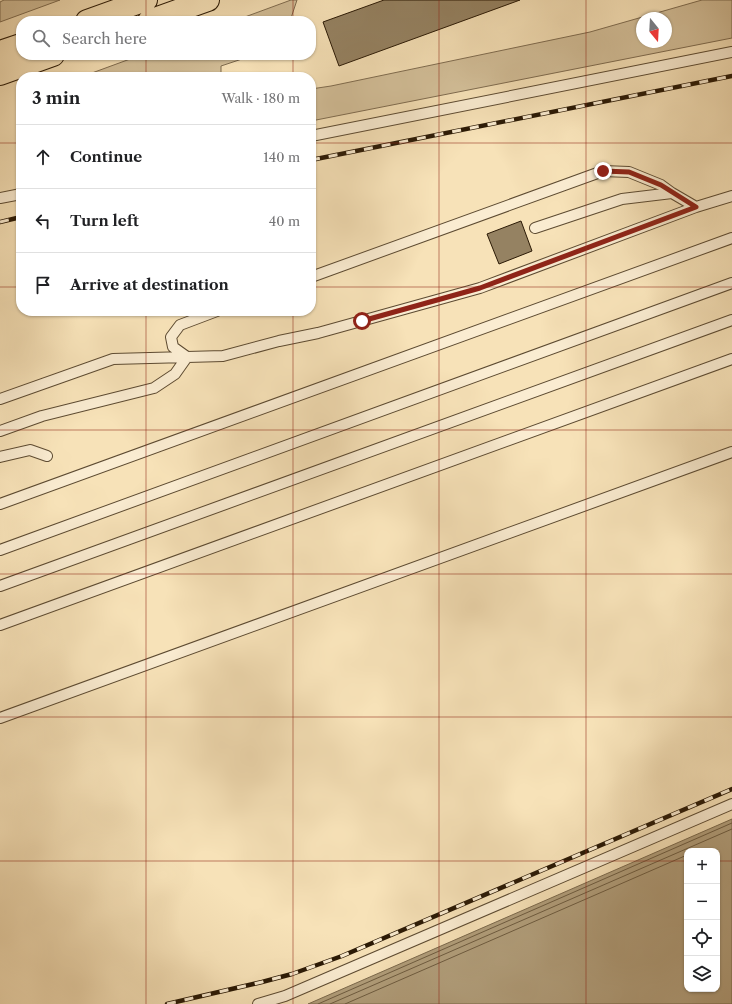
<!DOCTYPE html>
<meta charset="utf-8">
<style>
:root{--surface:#fff;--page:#f2f2f2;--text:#202124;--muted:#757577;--line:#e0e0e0}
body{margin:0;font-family:"Libre Caslon Text",serif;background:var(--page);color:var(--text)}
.controls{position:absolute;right:12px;bottom:12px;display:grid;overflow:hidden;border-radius:8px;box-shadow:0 1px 3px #0004}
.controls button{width:36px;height:36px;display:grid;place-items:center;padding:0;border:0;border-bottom:1px solid var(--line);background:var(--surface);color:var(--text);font:20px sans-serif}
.compass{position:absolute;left:636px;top:12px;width:36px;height:36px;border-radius:50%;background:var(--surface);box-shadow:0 1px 3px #0004;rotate:162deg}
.stop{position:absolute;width:12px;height:12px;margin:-9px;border:3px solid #8f2418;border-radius:50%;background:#fff}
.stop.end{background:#8f2418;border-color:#fff;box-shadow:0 1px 4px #0008}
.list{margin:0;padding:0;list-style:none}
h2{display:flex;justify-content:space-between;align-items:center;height:52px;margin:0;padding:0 16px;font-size:17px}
h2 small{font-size:13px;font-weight:400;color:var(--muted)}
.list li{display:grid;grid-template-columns:26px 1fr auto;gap:12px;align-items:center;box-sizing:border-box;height:64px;padding:0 16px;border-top:1px solid var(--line)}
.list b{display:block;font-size:15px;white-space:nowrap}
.list em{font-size:13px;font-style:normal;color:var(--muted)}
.icon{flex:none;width:22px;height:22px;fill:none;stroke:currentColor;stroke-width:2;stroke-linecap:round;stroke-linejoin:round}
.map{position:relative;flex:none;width:732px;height:1004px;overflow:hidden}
.search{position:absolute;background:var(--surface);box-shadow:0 1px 3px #0004;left:16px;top:16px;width:300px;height:44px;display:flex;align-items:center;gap:10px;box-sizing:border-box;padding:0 14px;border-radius:16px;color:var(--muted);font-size:15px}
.panel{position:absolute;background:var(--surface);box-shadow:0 1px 3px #0004;left:16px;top:72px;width:300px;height:244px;border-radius:16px}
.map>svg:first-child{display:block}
</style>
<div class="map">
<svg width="732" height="1004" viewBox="0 0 732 1004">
<rect width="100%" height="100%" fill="#f7e2b8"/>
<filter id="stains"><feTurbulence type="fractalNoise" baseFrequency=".005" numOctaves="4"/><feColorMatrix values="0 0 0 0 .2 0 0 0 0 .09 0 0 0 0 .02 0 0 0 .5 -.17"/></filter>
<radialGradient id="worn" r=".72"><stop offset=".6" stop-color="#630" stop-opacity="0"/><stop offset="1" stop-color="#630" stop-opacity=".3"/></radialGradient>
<path fill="#d4c09a" stroke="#7f6c50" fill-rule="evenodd" d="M4,0h56l-60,22v-20z
M291,0h6l-7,21h-56z
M702,0h30v38l-421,83v-32l20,-3 259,-54zM642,18h24v24h-24z
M141,55h113l-33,11v11h-140z"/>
<path fill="#b19e7b" stroke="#7b694c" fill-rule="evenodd" d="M732,819v185h-424zM687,851h30v138h-30z"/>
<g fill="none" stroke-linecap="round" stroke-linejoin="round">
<path stroke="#6e5c40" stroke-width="1" d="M318,1004l414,-181
M330,1004l402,-175
M345,1004l342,-149"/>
</g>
<path fill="#958262" stroke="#2a1905" d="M384,0h136l-181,66 -16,-44z
M521,221l11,30 -33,13 -12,-30z"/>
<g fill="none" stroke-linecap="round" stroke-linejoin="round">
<g stroke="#5d4b32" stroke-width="12">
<path id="lane" d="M311,136l421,-84
M0,198l21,-4
M535,228l87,-29 50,-6 24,14 36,-11
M311,277l292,-106 26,1 32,13 11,8
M217,311l-37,14 -9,12 2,10 14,10 36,-1 56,-15 39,-8 162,-45 216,-81
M0,399l113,-40 74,-2 -12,17 -21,14 -112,28 -42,15
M0,457l30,-7 17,6
M0,504l732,-266
M0,550l732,-267
M0,586l732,-266
M0,625l732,-266
M0,718l732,-266
M258,1004l27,-8 447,-192"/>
</g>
<g stroke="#2a1905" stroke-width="24">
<path id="highway" d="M87,21l59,-21
M149,21l59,-21
M0,52l21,-7
M0,74l53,-19"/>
</g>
<use href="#lane" stroke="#faecd1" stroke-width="10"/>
<use href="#highway" stroke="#f7e2b8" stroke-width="22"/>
<g stroke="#2a1905" stroke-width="4.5">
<path id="rail" d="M311,160l421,-84
M0,222l21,-5
M167,1004l95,-22 30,-8 50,-18 390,-167"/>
</g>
<use href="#rail" stroke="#faecd1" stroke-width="3" stroke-dasharray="9" stroke-linecap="butt"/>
</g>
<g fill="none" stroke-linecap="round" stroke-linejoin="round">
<path stroke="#8f2418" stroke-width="5" d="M362,321l118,-33 216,-81 -35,-22 -32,-13 -26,-1"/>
</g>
<path fill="none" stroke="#8f2418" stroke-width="1" stroke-opacity="0.55" d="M146,0v21M293,0v21M439,0v1004M586,0v1004M146,55v22M293,55v22M0,143h21M311,143h421M0,287h21M311,287h421M146,311v693M293,311v693M0,430h732M0,574h732M0,717h732M0,861h687M717,861h15"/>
<rect width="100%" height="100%" filter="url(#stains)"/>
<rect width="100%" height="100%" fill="url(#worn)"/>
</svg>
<div class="controls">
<button>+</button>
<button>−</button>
<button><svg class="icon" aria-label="locate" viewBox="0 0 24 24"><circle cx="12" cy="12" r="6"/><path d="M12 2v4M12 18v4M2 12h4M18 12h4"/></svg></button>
<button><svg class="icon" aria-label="layers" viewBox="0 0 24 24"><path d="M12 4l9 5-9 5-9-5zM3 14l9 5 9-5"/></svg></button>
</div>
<svg class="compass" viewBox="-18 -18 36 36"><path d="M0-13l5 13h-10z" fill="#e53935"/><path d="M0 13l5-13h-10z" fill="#757577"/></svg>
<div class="stop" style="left:362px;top:321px"></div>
<div class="stop end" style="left:603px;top:171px"></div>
<div class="search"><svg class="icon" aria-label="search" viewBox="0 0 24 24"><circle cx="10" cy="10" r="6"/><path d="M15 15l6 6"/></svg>Search here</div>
<section class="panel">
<h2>3 min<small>Walk · 180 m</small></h2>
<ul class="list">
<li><svg class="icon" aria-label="ahead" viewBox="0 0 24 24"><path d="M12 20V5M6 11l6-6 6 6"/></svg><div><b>Continue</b></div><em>140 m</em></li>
<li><svg class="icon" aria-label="left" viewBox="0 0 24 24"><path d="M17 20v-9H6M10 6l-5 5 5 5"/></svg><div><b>Turn left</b></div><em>40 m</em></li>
<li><svg class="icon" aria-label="arrive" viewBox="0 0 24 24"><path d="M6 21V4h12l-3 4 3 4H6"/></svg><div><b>Arrive at destination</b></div></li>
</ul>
</section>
</div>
